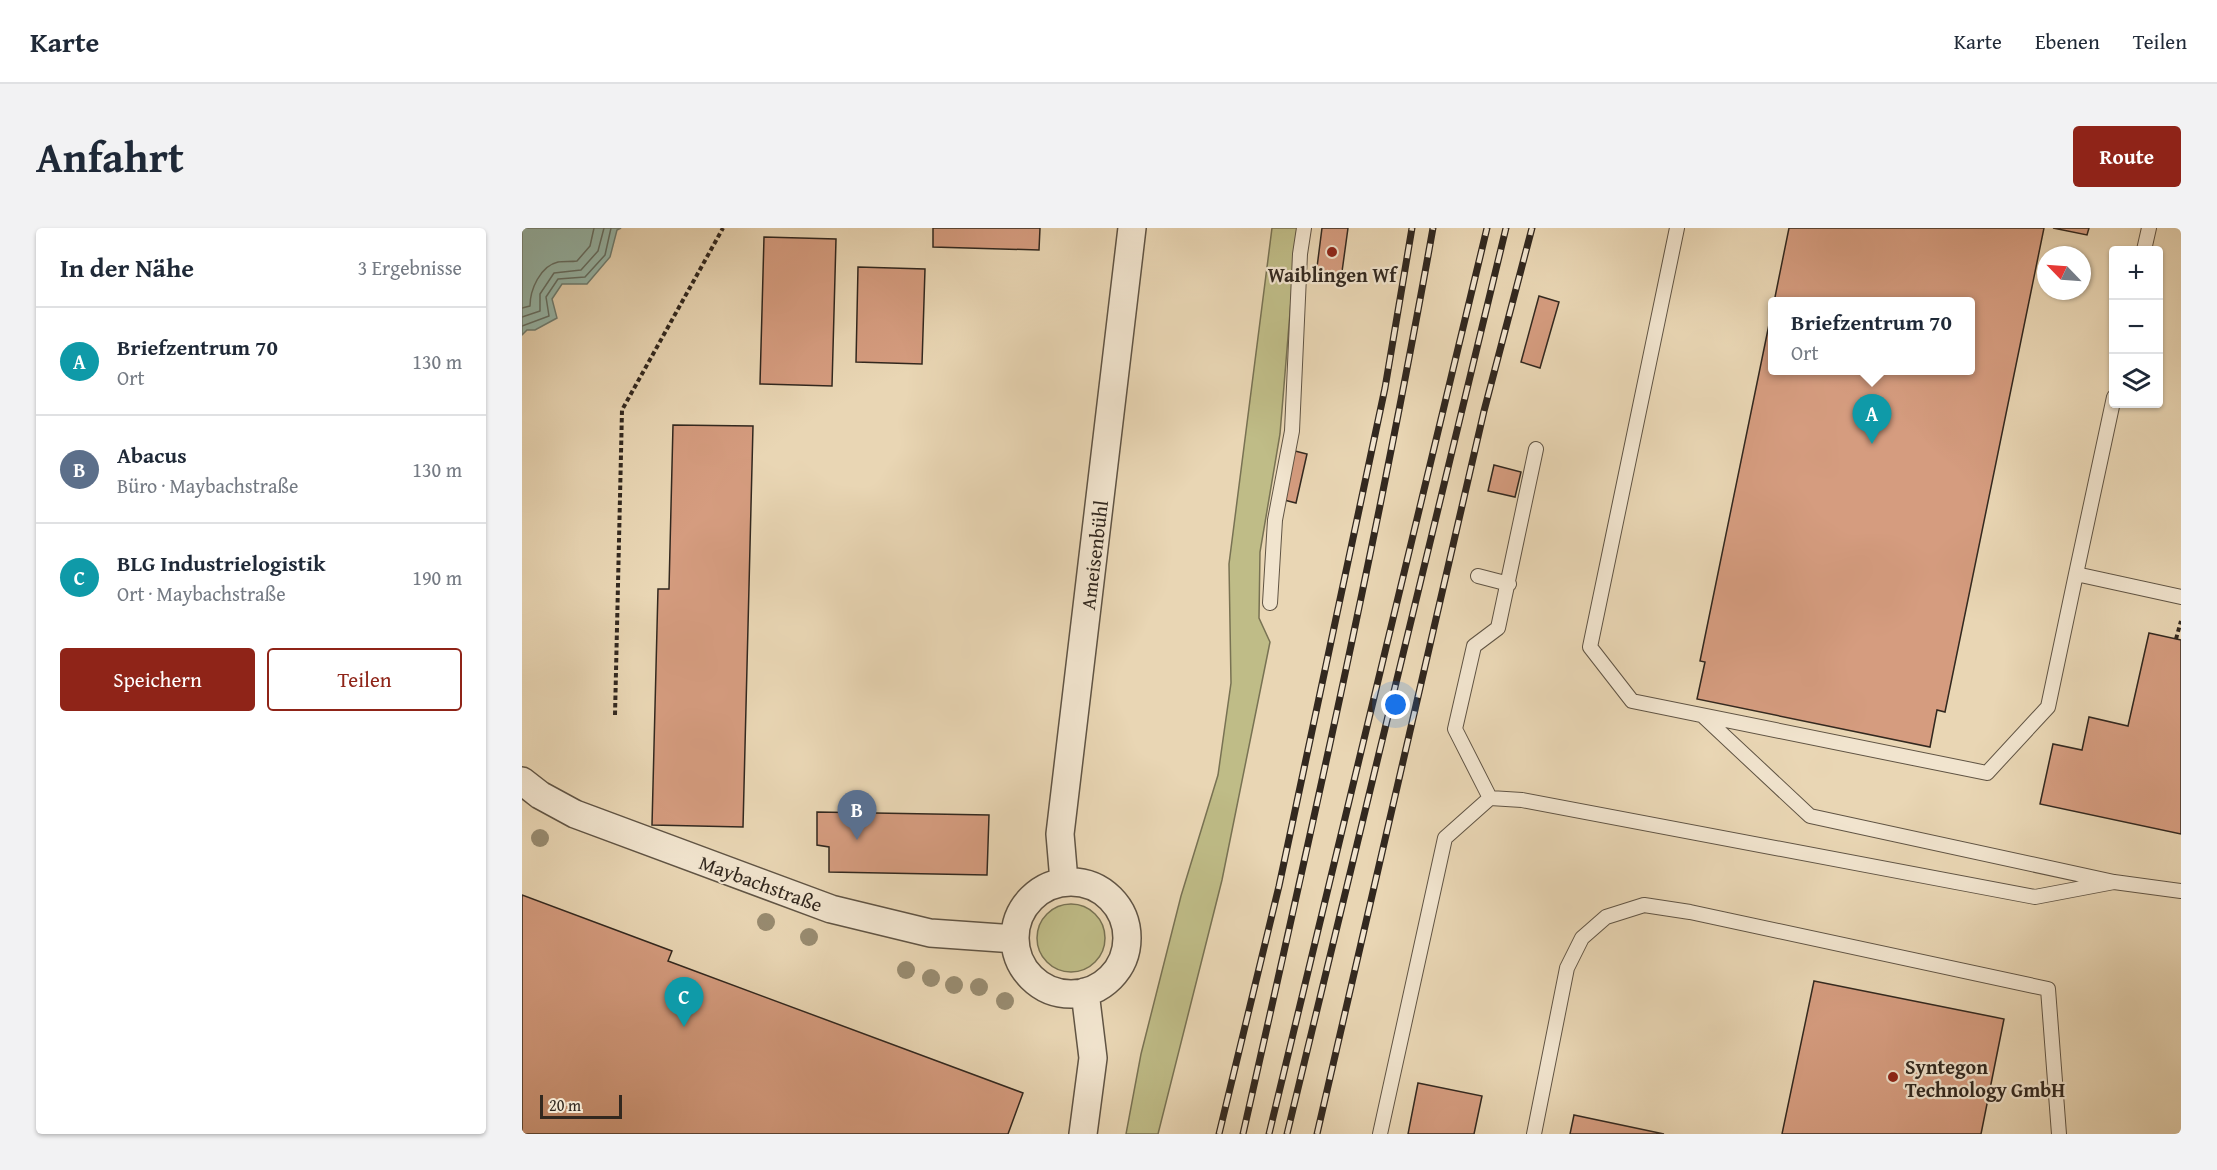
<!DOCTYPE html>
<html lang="de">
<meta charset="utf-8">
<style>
:root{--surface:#fff;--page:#f2f2f3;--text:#1f2937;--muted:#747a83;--line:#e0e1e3;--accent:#8f2418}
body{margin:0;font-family:"Gentium Book Plus",serif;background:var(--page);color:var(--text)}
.controls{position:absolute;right:18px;top:18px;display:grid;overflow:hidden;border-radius:6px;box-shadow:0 2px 4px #0004}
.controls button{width:54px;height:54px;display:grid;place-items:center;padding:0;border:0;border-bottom:2px solid var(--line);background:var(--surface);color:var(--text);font:30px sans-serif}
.compass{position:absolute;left:1515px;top:18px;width:54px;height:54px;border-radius:50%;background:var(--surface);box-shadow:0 2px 4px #0004;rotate:295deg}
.scale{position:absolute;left:18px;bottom:15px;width:82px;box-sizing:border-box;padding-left:6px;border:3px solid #32281f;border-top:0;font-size:16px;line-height:21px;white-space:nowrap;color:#32281f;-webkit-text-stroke:4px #f1e4ce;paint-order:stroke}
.you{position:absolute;left:874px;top:477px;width:21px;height:21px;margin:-15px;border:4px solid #fff;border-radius:50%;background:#1a73e8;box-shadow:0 0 0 9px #1a73e833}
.badge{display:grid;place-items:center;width:39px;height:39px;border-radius:50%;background:var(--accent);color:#fff;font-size:20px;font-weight:700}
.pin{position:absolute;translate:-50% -50px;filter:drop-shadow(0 2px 3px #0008)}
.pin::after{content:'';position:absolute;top:32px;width:21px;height:18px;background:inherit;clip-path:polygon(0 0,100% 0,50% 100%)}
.popup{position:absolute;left:1246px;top:69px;width:207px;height:78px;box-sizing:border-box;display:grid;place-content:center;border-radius:6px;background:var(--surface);filter:drop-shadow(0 2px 4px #0005);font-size:20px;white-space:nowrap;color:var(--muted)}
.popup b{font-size:22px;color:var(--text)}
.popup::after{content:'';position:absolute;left:50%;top:100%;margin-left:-12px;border:12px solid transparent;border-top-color:var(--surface)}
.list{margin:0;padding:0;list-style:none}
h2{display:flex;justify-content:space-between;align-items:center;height:78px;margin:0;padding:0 24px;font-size:26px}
h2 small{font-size:20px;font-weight:400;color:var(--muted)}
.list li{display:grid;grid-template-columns:39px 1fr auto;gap:18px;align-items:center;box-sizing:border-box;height:108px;padding:0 24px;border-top:2px solid var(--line)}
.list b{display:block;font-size:22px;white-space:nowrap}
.list p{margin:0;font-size:20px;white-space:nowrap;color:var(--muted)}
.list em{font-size:20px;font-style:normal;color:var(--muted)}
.actions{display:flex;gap:12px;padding:18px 24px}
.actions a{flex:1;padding:14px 0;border:2px solid var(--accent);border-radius:6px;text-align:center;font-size:21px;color:var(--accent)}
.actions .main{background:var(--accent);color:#fff}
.icon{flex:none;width:33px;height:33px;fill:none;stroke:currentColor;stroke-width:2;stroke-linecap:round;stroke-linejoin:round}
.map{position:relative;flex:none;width:1659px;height:906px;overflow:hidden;border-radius:6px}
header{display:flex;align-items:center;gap:36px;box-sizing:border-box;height:84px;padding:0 30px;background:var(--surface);border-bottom:2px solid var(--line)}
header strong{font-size:28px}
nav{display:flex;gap:33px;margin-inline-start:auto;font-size:21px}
.intro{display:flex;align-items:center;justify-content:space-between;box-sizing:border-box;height:144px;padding:0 36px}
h1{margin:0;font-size:42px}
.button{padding:15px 27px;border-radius:6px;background:var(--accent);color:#fff;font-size:21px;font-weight:700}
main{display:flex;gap:36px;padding:0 36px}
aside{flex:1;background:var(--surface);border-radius:6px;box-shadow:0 2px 4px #0004}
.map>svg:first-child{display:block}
</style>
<header>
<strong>Karte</strong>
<nav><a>Karte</a><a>Ebenen</a><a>Teilen</a></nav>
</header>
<div class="intro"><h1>Anfahrt</h1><a class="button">Route</a></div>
<main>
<aside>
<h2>In der Nähe<small>3 Ergebnisse</small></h2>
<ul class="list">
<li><span class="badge" style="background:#0f9aa8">A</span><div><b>Briefzentrum 70</b><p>Ort</p></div><em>130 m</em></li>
<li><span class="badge" style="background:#5c6f8a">B</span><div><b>Abacus</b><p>Büro · Maybachstraße</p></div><em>130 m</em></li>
<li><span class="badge" style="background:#0f9aa8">C</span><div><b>BLG Industrielogistik</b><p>Ort · Maybachstraße</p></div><em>190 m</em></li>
</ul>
<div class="actions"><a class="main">Speichern</a><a>Teilen</a></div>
</aside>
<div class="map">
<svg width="1659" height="906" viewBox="0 0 1659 906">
<rect width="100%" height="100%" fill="#e9d6b4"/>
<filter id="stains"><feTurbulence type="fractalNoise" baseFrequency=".00333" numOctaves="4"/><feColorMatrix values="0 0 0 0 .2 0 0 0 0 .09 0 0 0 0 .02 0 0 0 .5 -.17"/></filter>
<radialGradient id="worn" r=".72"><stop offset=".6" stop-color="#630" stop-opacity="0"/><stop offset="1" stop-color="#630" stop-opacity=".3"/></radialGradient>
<path fill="#bfbc87" stroke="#787253" stroke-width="1.5" d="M750,0h25l-17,206 -20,118 -1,66 11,24 -48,238 -64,254h-32l15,-80 40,-158 37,-121 13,-92 -2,-119z
M515 710a34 34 0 1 1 68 0a34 34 0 1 1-68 0Z"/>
<path fill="#97b9ac" stroke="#6f7f74" stroke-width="1.5" d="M0,0h99l-4,2 -7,27 -23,27h-25l-10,15 5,19 -22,12h-8l-5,5z"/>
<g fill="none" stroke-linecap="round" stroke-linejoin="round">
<path stroke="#647066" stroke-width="1.5" d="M0,80l8,-2c0,-16 10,-40 28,-44 6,-1 13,0 19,-1l13,-15 4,-18
M0,89l18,-6v-17l14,-21 27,-3 17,-19 6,-23
M0,98l27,-10 -3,-19 12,-18 27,-2 20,-22 6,-27"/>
</g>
<path fill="#d59c7f" stroke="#32281f" stroke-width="1.5" d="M411,0h107l-1,22 -106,-3z
M800,0h26l-7,51 -25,-4z
M1267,0h255l-99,484 -8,-2 -7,37 -233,-48 8,-37 -5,-1 73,-356v65h198v-68h-197z
M1531,0h36l-2,7z
M242,9l72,2 -4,147 -72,-2z
M336,39l67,2 -3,95 -66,-2z
M1017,68l20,6 -19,66 -19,-6z
M151,197l80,1 -10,401 -91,-2 6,-236h11z
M773,223l12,3 -11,49 -12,-3z
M972,237l27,7 -6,25 -27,-6z
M1627,405l32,7v194l-141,-30 13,-60 29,6 7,-33 39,9z
M295,584l172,3 -2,60 -158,-3v-25l-12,-2z
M0,667l150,56 -4,10 355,132 -15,41h-486z
M1292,753l190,38 -23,115h-199z
M896,855l64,13 -8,38h-66z
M1052,887l90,19h-94z"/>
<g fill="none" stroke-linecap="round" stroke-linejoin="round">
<g stroke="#605444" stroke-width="16">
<path id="service" d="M1155,0l-87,419 42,54 355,72 61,-66 28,-133 105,23
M1622,22l5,-22
M1014,221l-38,179 -24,18 -19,83 35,69 32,2 513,97 79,-15
M1554,346l38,-177
M956,348l31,8
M748,375l5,-83 17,-89 8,-177 4,-26
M1181,488l107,100 304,66 67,9
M858,906l65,-296 45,-40
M1012,906l33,-166 15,-30 24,-21 38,-12 46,7 358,77 11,145"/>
</g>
<g stroke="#605444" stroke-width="30">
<path id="minor" d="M0,553l18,14 35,19 256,95 99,24 85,6
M542,653l-4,-47 72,-606
M493 710a56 56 0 1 1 112 0a56 56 0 1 1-112 0Z
M561,906l10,-76 -8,-66"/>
</g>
<path stroke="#32281f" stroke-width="4" stroke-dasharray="4.5 3" stroke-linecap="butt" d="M1654,411l5,-18
M93,487l7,-305 101,-182"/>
<use href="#service" stroke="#f1e4ce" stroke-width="14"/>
<use href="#minor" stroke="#f1e4ce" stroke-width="27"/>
<g stroke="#32281f" stroke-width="7">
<path id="rail" d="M697,906l60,-248 106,-498 27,-160
M721,906c68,-301 136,-602 190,-906
M747,906l218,-906
M765,906l219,-906
M795,906l167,-723 48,-183"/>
</g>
<use href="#rail" stroke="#f1e4ce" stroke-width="4.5" stroke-dasharray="14" stroke-linecap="butt"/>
</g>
<g fill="#988b70">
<circle cx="18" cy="610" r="9"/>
<circle cx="244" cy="694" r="9"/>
<circle cx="287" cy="709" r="9"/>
<circle cx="384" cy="742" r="9"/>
<circle cx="409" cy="750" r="9"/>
<circle cx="432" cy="757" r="9"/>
<circle cx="457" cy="759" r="9"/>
<circle cx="483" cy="773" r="9"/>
</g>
<g fill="#8f2418" stroke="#f1e4ce" stroke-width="2">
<circle cx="810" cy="24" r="6"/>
<circle cx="1371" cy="849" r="6"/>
</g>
<g text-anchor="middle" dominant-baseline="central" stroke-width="4.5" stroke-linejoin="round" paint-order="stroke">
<g font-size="20" font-weight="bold" fill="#32281f" stroke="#f1e4ce">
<text x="810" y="46">Waiblingen Wf</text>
<text x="1383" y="838" text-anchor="start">Syntegon<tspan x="1383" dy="23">Technology GmbH</tspan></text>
</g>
<g font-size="20" fill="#32281f" stroke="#f1e4ce">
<text transform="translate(572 327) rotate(-83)">Ameisenbühl</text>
<text transform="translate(239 655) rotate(20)">Maybachstraße</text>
</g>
</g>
<rect width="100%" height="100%" filter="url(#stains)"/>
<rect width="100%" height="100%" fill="url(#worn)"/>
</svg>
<div class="controls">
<button>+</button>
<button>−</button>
<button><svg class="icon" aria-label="layers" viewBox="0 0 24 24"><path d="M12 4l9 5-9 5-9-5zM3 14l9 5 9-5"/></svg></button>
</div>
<svg class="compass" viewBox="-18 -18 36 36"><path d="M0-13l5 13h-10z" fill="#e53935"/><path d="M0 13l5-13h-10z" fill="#747a83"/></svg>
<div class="scale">20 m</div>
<div class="you"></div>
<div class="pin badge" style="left:1350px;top:216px;background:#0f9aa8">A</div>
<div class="popup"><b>Briefzentrum 70</b>Ort</div>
<div class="pin badge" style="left:335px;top:612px;background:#5c6f8a">B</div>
<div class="pin badge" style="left:162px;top:799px;background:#0f9aa8">C</div>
</div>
</main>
